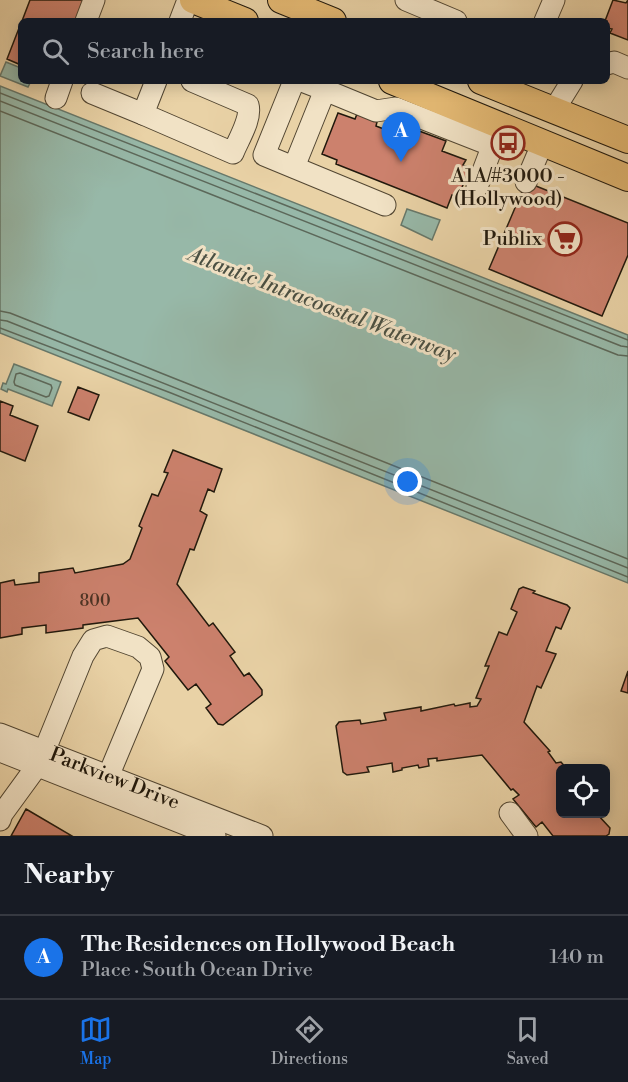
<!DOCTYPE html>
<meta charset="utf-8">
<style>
:root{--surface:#171b24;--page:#242831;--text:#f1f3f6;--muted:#9ea1a6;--line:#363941;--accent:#1a73e8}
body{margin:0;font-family:"Libre Bodoni",serif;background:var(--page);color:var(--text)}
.controls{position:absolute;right:18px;bottom:18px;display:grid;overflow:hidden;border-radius:9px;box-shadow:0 3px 15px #0003}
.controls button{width:54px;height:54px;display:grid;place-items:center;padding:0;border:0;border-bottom:2px solid var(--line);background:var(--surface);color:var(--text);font:30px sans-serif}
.you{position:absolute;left:408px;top:482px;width:21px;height:21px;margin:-15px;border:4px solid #fff;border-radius:50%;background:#1a73e8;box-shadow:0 0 0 9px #1a73e833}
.badge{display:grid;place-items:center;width:39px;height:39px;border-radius:50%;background:var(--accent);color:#fff;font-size:20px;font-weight:700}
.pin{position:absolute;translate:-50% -50px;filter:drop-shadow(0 2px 3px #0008)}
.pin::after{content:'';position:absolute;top:32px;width:21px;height:18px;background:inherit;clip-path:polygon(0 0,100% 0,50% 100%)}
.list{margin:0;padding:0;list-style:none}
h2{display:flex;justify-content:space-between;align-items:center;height:78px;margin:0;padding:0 24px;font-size:26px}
h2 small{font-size:20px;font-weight:400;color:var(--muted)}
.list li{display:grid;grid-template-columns:39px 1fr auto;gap:18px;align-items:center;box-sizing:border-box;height:84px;padding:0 24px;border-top:2px solid var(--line)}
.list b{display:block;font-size:22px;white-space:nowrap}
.list p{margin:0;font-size:20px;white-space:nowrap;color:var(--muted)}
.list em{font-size:20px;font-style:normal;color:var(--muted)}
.icon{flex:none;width:33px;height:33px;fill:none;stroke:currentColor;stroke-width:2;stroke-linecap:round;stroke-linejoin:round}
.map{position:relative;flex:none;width:628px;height:836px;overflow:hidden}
.search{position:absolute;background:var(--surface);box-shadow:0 3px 15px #0003;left:18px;right:18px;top:18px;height:66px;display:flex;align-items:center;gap:15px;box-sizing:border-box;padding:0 21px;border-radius:9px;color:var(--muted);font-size:22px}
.sheet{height:162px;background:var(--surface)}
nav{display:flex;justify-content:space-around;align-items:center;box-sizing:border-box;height:84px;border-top:2px solid var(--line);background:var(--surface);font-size:16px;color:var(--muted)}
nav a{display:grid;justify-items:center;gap:3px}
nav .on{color:var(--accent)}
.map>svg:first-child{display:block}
</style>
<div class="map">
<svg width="628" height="836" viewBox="0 0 628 836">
<rect width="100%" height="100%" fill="#e9d2a6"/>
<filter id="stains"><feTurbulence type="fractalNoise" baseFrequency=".00333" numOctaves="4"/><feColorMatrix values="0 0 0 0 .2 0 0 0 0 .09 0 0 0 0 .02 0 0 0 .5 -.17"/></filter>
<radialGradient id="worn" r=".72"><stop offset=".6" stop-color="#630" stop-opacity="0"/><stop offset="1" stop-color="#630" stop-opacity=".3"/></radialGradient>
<path fill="#97b8a8" stroke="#67786a" stroke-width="1.5" d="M6,62l15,6v13h10l-3,6 -28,-11z
M0,86l628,249v248l-628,-250z
M407,209l33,11 -8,20 -31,-15z
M14,364l47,18 -9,24 -44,-17 -1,3 -6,-3 2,-6 3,1z"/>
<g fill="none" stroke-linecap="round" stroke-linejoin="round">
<path stroke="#5c685a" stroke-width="1.5" d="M0,93l628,247
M0,101l621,245 7,1
M0,111l618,244 10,1
M0,311l10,2 618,246
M0,320l7,1 621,247
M0,328l171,65 457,184
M20,373l31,12 1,3 -3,8 -3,1 -31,-12 -1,-3 2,-8z"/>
</g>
<path fill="#cc816d" stroke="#20180c" stroke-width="1.5" d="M30,0h56l-8,21h-56z
M613,0l13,3 2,-3v40l-18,-7 2,-4 -5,-1v-7h-2z
M21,23v42l-14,-6z
M338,113l17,6 2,-5 20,8 -1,4 23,9 4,-10 43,16 -4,10 24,9 -3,5 7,3 -12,29 -6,-2 -5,13 -111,-44 1,-4 -15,-6z
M526,182l102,41v32l-26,61 -113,-47z
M78,387l21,8 -10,25 -21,-8z
M0,401l13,5 -3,9 28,11 -13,35 -25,-10z
M173,450l49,19 -8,23 -6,-3 -8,22 7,4 -13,35 -4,-1 -13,35 32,42 4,-3 22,29 -5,4 14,20 5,-3 13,17v5l-39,30 -5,-1 -12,-16 5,-4 -15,-20 -8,6 -23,-29 4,-4 -31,-39 -55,7v3l-37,5v-8l-24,3v6l-22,4v-55l14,-3 1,5 24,-3v-9l34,-5 2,5 48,-9 7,-5 12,-31 -3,-2 13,-32 6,2 10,-23 -4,-1z
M523,587l12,4 -2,2 34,12 3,3 -9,21 -5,-2 -10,24 10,3 -15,34 -4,-2 -13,36 26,29 -2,1 8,11 5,-1 5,6h-6v46h31l1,2 5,-2 13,14 -1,6 -3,2h-53l-11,-14 -6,5 -23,-28 6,-4 -6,-6 -2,1 -29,-35 -45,6v-3l-9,1 1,7 -10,2 -1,-3 -16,3v2l-9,2 -1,-9 -25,4 2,5 -22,3 -4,-3 -7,-46 3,-4 21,-2 1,4 25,-4 -2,-7 37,-6v4l33,-7 1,2 15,-3v4l7,-1 4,-7 -5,-1 13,-32h-4l14,-34 8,3 10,-23 -6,-3 8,-20z
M628,671v22l-7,-2z
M26,809l46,27h-61z"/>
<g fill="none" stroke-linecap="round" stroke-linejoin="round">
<g stroke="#524632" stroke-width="23">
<g id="minor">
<path d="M406,0l50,21"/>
<path d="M86,21l8,-21"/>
<path d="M180,21l8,-21"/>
<path d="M545,21l9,-21"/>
<path d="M607,64l7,-2 14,6"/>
<path d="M156,81l-13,33 90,39c5,-13 19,-34 15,-48l-56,-24"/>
<path d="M294,81l-30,74 121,50"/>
<path d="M325,90l51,21 20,-3 97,38"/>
<path d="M92,93l51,21"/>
<path d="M56,98l6,-17"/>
<path d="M554,110l18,-29"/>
<path d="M294,167l31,-77 -23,-9"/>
<path d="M526,182l17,-40"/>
<path d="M477,187l20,-53"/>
<path id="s1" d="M0,734l262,102"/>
<path d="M0,751l215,85"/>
<path d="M510,813l17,23"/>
<path d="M0,820l2,-6 35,-48 7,-14 39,-96 10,-16 14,-4 31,11 12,10 3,12 -51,122"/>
</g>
</g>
<g stroke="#20180c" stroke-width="28">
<path id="major" d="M193,0l52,21
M281,0l52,21
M392,81l236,97
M481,81l147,59"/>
</g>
<use href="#minor" stroke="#f1e2c5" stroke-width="21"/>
<use href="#major" stroke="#e4b973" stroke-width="26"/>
</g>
<defs>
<g id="bus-ring" transform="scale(1.725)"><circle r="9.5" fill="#f1e2c5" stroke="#8f2418" stroke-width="1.5"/><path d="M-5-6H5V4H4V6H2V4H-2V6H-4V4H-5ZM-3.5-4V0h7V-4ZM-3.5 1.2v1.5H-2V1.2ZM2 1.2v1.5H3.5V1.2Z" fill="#8f2418"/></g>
<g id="supermarket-ring" transform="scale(1.725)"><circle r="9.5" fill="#f1e2c5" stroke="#8f2418" stroke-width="1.5"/><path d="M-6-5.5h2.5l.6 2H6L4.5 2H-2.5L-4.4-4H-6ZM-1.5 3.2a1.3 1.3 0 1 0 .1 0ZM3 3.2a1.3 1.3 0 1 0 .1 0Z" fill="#8f2418"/></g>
</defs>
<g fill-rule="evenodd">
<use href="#bus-ring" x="508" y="143"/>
<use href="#supermarket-ring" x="565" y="239"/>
</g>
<g text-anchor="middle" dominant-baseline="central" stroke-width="6" stroke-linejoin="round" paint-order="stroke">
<g font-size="16" fill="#4b3224">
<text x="95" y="601">800</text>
</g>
<g font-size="20" fill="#20180c" stroke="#f1e2c5">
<text x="508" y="176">A1A/#3000 -<tspan x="508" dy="23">(Hollywood)</tspan></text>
<text x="542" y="239" text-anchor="end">Publix</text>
</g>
<g font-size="20" fill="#20180c" stroke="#f1e2c5">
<text stroke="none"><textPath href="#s1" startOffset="123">Parkview Drive</textPath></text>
</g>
<g font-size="21" font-style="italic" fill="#4a5043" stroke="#f1e2c5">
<text transform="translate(322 305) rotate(21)">Atlantic Intracoastal Waterway</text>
</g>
</g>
<rect width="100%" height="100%" filter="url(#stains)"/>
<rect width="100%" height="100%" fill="url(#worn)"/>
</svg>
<div class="controls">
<button><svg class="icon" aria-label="locate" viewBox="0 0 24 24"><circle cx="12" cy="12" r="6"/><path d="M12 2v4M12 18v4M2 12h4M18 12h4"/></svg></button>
</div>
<div class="you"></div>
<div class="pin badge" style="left:401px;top:162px">A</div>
<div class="search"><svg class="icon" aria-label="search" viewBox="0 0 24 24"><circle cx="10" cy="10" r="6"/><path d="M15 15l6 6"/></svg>Search here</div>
</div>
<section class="sheet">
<h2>Nearby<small></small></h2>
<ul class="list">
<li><span class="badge">A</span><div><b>The Residences on Hollywood Beach</b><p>Place · South Ocean Drive</p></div><em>140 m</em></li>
</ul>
</section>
<nav>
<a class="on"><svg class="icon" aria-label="map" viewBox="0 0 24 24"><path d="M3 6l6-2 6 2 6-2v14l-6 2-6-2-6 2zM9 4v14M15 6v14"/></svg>Map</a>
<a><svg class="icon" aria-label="directions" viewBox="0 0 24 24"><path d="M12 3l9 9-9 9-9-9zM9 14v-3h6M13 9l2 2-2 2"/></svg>Directions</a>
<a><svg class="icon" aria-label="saved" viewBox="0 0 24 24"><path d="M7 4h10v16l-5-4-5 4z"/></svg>Saved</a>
</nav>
